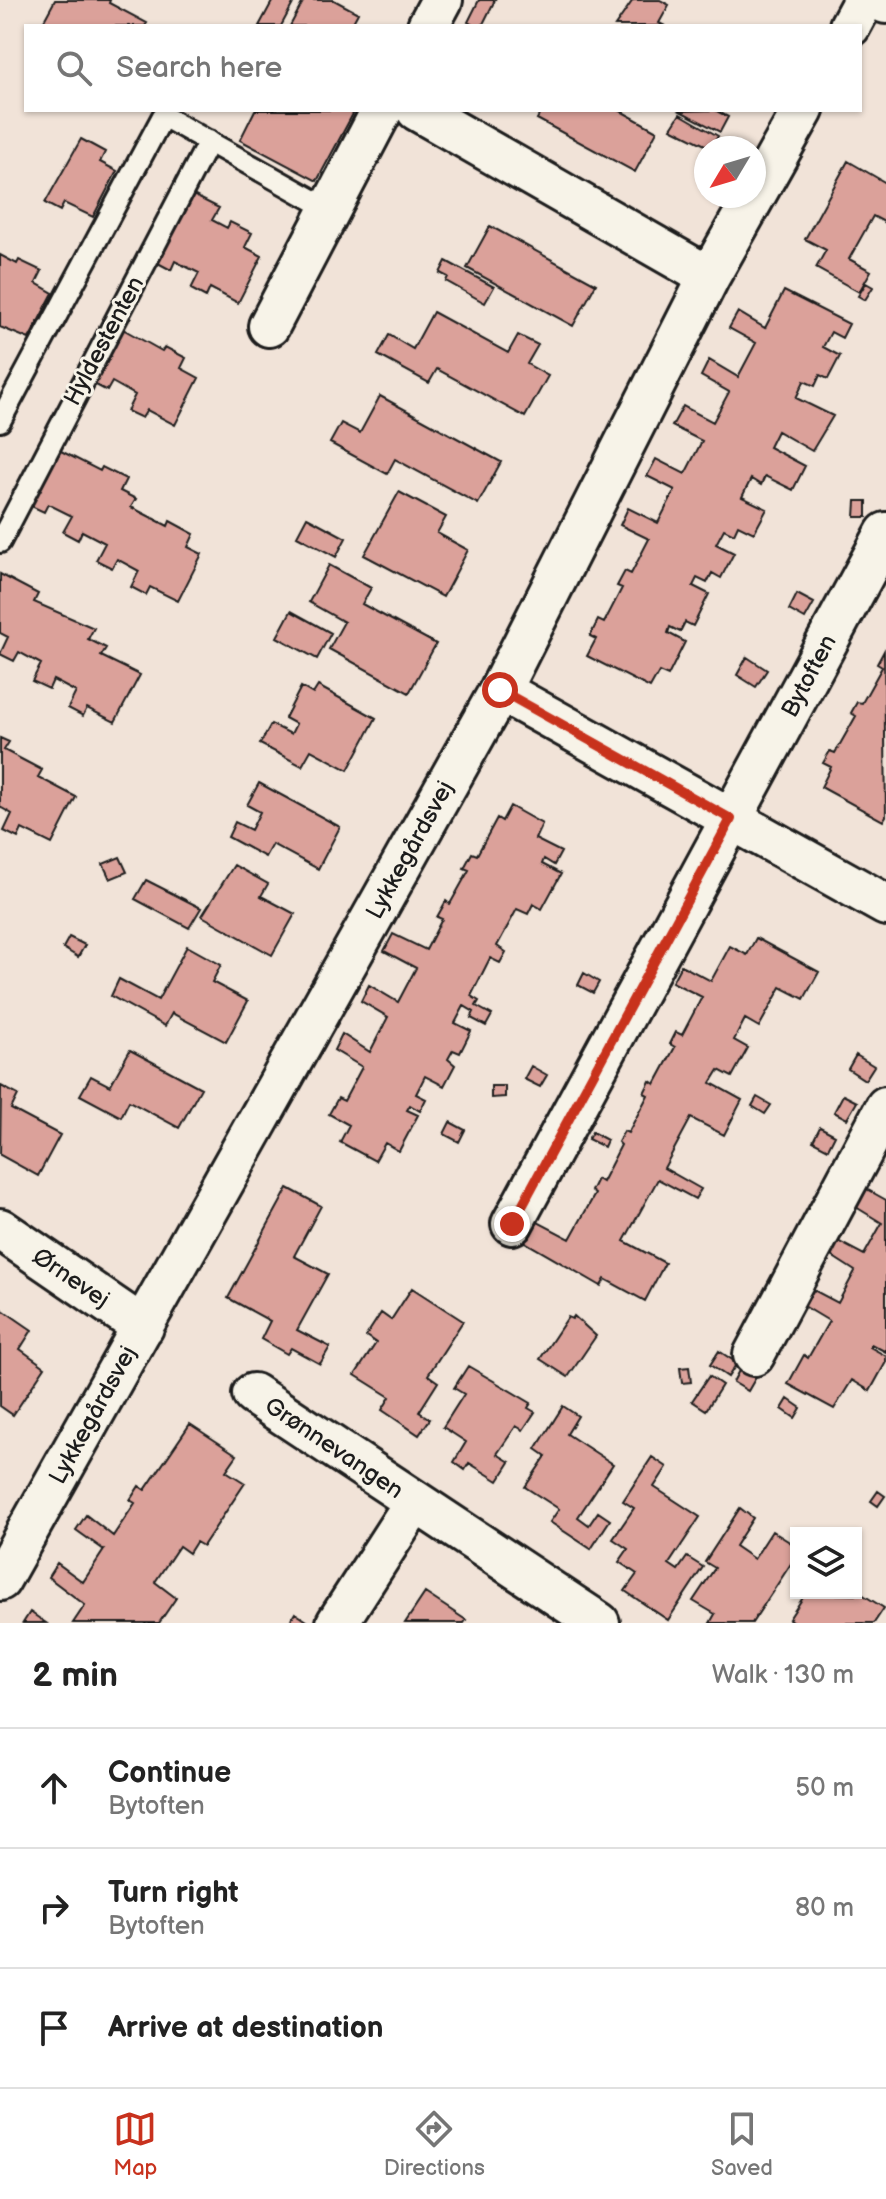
<!DOCTYPE html>
<meta charset="utf-8">
<style>
:root{--surface:#fff;--page:#f2f2f2;--text:#222;--muted:#767676;--line:#e0e0e0;--accent:#c8321e}
body{margin:0;font-family:"Balsamiq Sans",sans-serif;background:var(--page);color:var(--text)}
.controls{position:absolute;right:24px;bottom:24px;display:grid;overflow:hidden;border-radius:0px;box-shadow:0 2px 6px #0004}
.controls button{width:72px;height:72px;display:grid;place-items:center;padding:0;border:0;border-bottom:2px solid var(--line);background:var(--surface);color:var(--text);font:40px sans-serif}
.compass{position:absolute;left:694px;top:136px;width:72px;height:72px;border-radius:50%;background:var(--surface);box-shadow:0 2px 6px #0004;rotate:232deg}
.stop{position:absolute;width:24px;height:24px;margin:-18px;border:6px solid #c8321e;border-radius:50%;background:#fff}
.stop.end{background:#c8321e;border-color:#fff;box-shadow:0 2px 8px #0008}
.list{margin:0;padding:0;list-style:none}
h2{display:flex;justify-content:space-between;align-items:center;height:104px;margin:0;padding:0 32px;font-size:34px}
h2 small{font-size:26px;font-weight:400;color:var(--muted)}
.list li{display:grid;grid-template-columns:52px 1fr auto;gap:24px;align-items:center;box-sizing:border-box;height:120px;padding:0 32px;border-top:2px solid var(--line)}
.list b{display:block;font-size:30px;white-space:nowrap}
.list p{margin:0;font-size:26px;white-space:nowrap;color:var(--muted)}
.list em{font-size:26px;font-style:normal;color:var(--muted)}
.icon{flex:none;width:44px;height:44px;fill:none;stroke:currentColor;stroke-width:2;stroke-linecap:round;stroke-linejoin:round}
.map{position:relative;flex:none;width:886px;height:1623px;overflow:hidden}
.search{position:absolute;background:var(--surface);box-shadow:0 2px 6px #0004;left:24px;right:24px;top:24px;height:88px;display:flex;align-items:center;gap:20px;box-sizing:border-box;padding:0 28px;border-radius:0px;color:var(--muted);font-size:30px}
.sheet{height:464px;background:var(--surface)}
nav{display:flex;justify-content:space-around;align-items:center;box-sizing:border-box;height:112px;border-top:2px solid var(--line);background:var(--surface);font-size:22px;color:var(--muted)}
nav a{display:grid;justify-items:center;gap:4px}
nav .on{color:var(--accent)}
.map>svg:first-child{display:block}
</style>
<div class="map">
<svg width="886" height="1623" viewBox="0 0 886 1623">
<rect width="100%" height="100%" fill="#f1e3d8"/>
<filter id="ink" filterUnits="userSpaceOnUse"><feTurbulence type="fractalNoise" baseFrequency=".0125" numOctaves="2"/><feDisplacementMap in="SourceGraphic" scale="16" xChannelSelector="R" yChannelSelector="G"/><feConvolveMatrix kernelMatrix="1 2 1 2 8 2 1 2 1" color-interpolation-filters="sRGB"/></filter>
<g filter="url(#ink)">
<path fill="#dba19a" stroke="#1c1c1c" stroke-width="2" d="M55,0h55l-1,3 38,20 -2,3h-104z
M273,0h22l-14,26h-22z
M304,0h30l24,13 -7,13h-61z
M479,0h16l-13,26h-7l-7,-4z
M633,0h27l9,5 -10,18 6,3h-50z
M255,110h100l-38,71 -77,-41z
M542,110h77l38,21 -22,41 -98,-53z
M715,110l13,7 -8,15 -40,-21z
M680,114l38,22 -7,12 -40,-20z
M81,139l24,13 -5,10 17,9 -24,46 -29,-14 -4,8 -15,-8z
M848,161l38,22v40l-13,-7 -24,43 22,12 -12,21 -43,-24 10,-18 -21,-11z
M193,195l26,13 -7,12 15,8 3,-6 22,11 -7,14 17,9 -24,47 -28,-15 -4,9 -15,-8 8,-16 -24,-12 -4,9 -15,-8z
M490,226l106,58 -23,42 -106,-58z
M0,255l17,9 2,-4 23,11 -6,12 17,10 -24,46 -29,-12z
M446,261l48,26 -9,16 -39,-22 2,-4 -8,-4z
M866,283l7,4 -8,13 -7,-4z
M784,291l65,33 -7,14 -11,-6 -8,15 17,9 -12,23 -8,-4 -5,11 -11,-5 -8,17 37,18 -21,35 -35,-20 -8,16 36,19 -12,24 -28,-14 -4,9 -10,-6 -9,18 25,12 -13,24 -16,-8 -4,9 -10,-5 -8,15 18,9 -13,25 -9,-5 -5,10 -10,-5 -4,8 16,8 -16,32 -8,-4 -5,10 -10,-5 -2,6 17,9 -17,34 -9,-4 -9,16 -63,-32 9,-17 -6,-3 8,-16 6,3 18,-35 -5,-2 8,-15 6,3 18,-35 -29,-14 8,-17 30,15 17,-33 -28,-14 9,-17 29,15 17,-33 -30,-15 11,-20 30,16 16,-30 -28,-16 8,-16 29,17 18,-34 -27,-15 9,-16 27,16z
M433,312l75,41 10,-18 20,10 -11,19 21,12 -23,41 -88,-48 -8,14 -51,-28 11,-20 24,14z
M121,328l41,23 3,-4 21,11 -5,10 18,10 -24,47 -28,-15 -5,8 -15,-7 8,-16 -23,-13 -5,9 -15,-8z
M380,396l121,66 -23,42 -83,-45 -8,15 -57,-31 11,-20 19,10z
M57,449l43,22 2,-4 24,12 -6,12 16,8 -5,8 37,19 2,-5 24,13 -6,13 14,7 -24,47 -28,-14 -4,8 -15,-8 8,-16 -22,-12 -5,9 -16,-8 9,-17 -23,-12 -4,9 -15,-8 9,-16 -24,-12 -4,8 -15,-7z
M399,492l47,25 -9,16 31,17 -25,47 -79,-42z
M856,501h11v16h-12z
M307,517l39,21 -10,19 -39,-21z
M329,565l42,23 -9,16 74,40 -27,49 -80,-44 15,-27 -35,-20z
M0,574l38,20 -4,8 60,26 -6,11 18,9 -5,8 39,19 -25,47 -28,-14 -4,8 -15,-8 8,-16 -23,-12 -4,9 -17,-8 9,-17 -22,-12 -5,9 -14,-7 8,-17 -8,-4z
M797,594l17,9 -9,16 -16,-9z
M291,611l40,22 -14,26 -40,-22z
M884,651l2,165 -3,5 -62,-34 10,-20 -8,-4 7,-12 5,2 21,-37 -5,-3 6,-11 5,1 20,-36 -5,-3z
M747,657l20,13 -11,17 -19,-12z
M318,686l58,32 -28,52 -37,-20 -9,16 -42,-22 11,-20 20,10 5,-10 -11,-6 16,-31 12,7z
M0,738l9,4 -5,8 38,20 -4,7 38,20 -24,47 -30,-15 -4,9 -14,-7 8,-17 -12,-7z
M259,783l81,44 -22,42 -46,-25 -7,13 -37,-20 7,-15 16,8 9,-18 -13,-7z
M510,806l32,18 -7,15 26,13 -7,13 -10,-6 -2,5 19,10 -19,35 -9,-5 -5,10 -11,-5 -20,37 9,6 -6,11 -10,-5 -19,38 8,5 -3,5 16,9 -6,11 -15,-8 3,-6 -10,-6 -9,17 16,8 -11,22 -7,-3 -5,9 7,6 -11,21 -19,-10 -9,18 10,5 -6,12 -10,-6 -3,5 11,5 -19,36 -14,-8 -10,18 -35,-19 9,-17 -20,-11 9,-16 6,3 18,-34 -28,-17 8,-16 28,18 18,-35 -27,-16 8,-16 29,17 18,-34 -32,-17 9,-17 33,16 16,-31 -5,-2 9,-16 4,3 19,-34 -5,-2 8,-15 5,2 20,-37 5,3z
M120,857l7,15 -17,7 -7,-15z
M234,865l34,19 -7,12 34,18 -23,41 -70,-39z
M146,880l55,28 -12,20 -54,-29z
M69,937l16,8 -7,12 -15,-9z
M756,938l63,34 -15,27 -23,-12 -22,40 -14,-8 -11,21 14,8 -16,29 -13,-7 -8,13 31,17 -18,35 -33,-17 -27,50 37,21 -6,10 -37,-20 -34,62 41,22 -20,38 -40,-22 -4,7 -76,-44 11,-21 34,18 25,-45 -4,-3 6,-12 5,3 19,-37 -3,-3 6,-11 4,2 20,-38 -4,-2 6,-12 5,3 20,-37 -5,-3 6,-12 6,3 20,-38 -30,-15 9,-17 30,16 19,-35 17,9z
M187,946l34,19 -9,17 36,19 -22,41 -54,-29 -7,13 -54,-30 8,-17 39,21z
M584,973l15,9 -6,11 -15,-8z
M130,1050l71,38 -22,40 -50,-27 -8,16 -41,-22 11,-19 19,10z
M856,1055l18,11 -9,14 -17,-11z
M531,1066l16,9 -7,12 -16,-8z
M1,1086l17,9 -7,14 49,26 -22,41 -38,-21z
M491,1086h14v11l-14,1z
M843,1095l14,7 -10,17 -13,-7z
M757,1097l14,8 -6,9 -13,-8z
M450,1122l15,8 -6,12 -15,-8z
M820,1127l15,8 -7,14 -15,-8z
M592,1132l15,8 -3,7 -16,-8z
M861,1186l25,14v152l-15,-8 -1,3 16,9v6l-16,29 -18,-11 -18,29 -46,-25 16,-29 4,3 21,-37 -30,-18 9,-16 30,16 17,-32 -28,-18 7,-14 30,16 18,-32 -31,-19z
M288,1188l33,18 -27,50 34,18 -31,56 33,17 -10,17 -29,-16 -4,6 -26,-15 9,-18 -42,-23z
M412,1288l51,33 -35,54 10,7 -19,30 11,7 -11,16 -37,-25 8,-13 -35,-22 21,-32 -10,-7 15,-23 10,7z
M0,1308l32,22 -12,19 25,18 -32,48 -13,-9z
M574,1316l22,20 -28,41 -28,-18 28,-42 4,2z
M719,1351l18,12 -9,14 -18,-12z
M743,1363l16,9 -11,19 -15,-9z
M468,1366l63,37 -3,5 7,4 -12,18 -7,-4 -19,28 13,8 -12,19 -29,-18 -4,7 -11,-8 12,-20 -23,-15 21,-33 -10,-6z
M689,1367l2,15 -9,1 -2,-15z
M709,1376l13,9 -16,25 -14,-9z
M788,1399l13,9 -6,10 -13,-9z
M563,1406l15,10 -11,18 46,30 -35,53 11,8 9,-13 12,8 -19,29 -41,-27 9,-13 -34,-22 21,-31 -10,-7z
M190,1424l47,31 -11,16 19,12 -42,63 -7,-4 -7,11 -10,-7 -24,36 21,16 -17,25h-86l12,-18 -37,-28 9,-14 26,19 21,-32 -28,-20 10,-15 27,21 22,-33 -5,-3 9,-14 6,4z
M652,1457l15,10 -13,20 46,30 -31,47 9,6 9,-13 16,10 -35,53 -43,-29 12,-17 -18,-12 9,-13 -15,-10 21,-31 -11,-7z
M878,1491l7,5 -7,10 -7,-5z
M740,1508l13,10 -18,28 19,13 18,-28 24,15v10l-44,67h-42l5,-9 -22,-13 22,-33 -10,-6z
M857,1591l27,17 -10,15h-79l-6,-4 17,-26 49,2z
M425,1593l41,27 -2,3h-59z
M30,1612l16,11h-23z
M295,1613l15,10h-21z"/>
<g fill="none" stroke-linecap="round" stroke-linejoin="round">
<g stroke="#1c1c1c" stroke-width="26">
<path id="service" d="M0,421l163,-305 166,93
M0,542l209,-401"/>
</g>
<g stroke="#1c1c1c" stroke-width="46">
<path id="minor" d="M428,26l14,-26
M850,26l14,-26
M417,110l292,167
M269,326l113,-216
M500,690l386,215
M512,1224l374,-691
M0,1229l143,98
M754,1355l132,-248
M253,1394l346,229
M0,1580l500,-890 209,-413 94,-167
M337,1623l78,-121"/>
</g>
<g stroke="#1c1c1c" stroke-width="50">
<path id="tertiary" d="M885,0l1,1"/>
</g>
<use href="#service" stroke="#f7f3e8" stroke-width="20"/>
<use href="#minor" stroke="#f7f3e8" stroke-width="40"/>
<use href="#tertiary" stroke="#f7f3e8" stroke-width="44"/>
</g>
</g>
<g fill="none" stroke-linecap="round" stroke-linejoin="round" filter="url(#ink)">
<path stroke="#c8321e" stroke-width="10" d="M500,690l231,129 -219,405"/>
</g>
<g text-anchor="middle" dominant-baseline="central" stroke-width="6" stroke-linejoin="round" paint-order="stroke">
<g font-size="24" fill="#1c1c1c" stroke="#f7f3e8">
<text transform="translate(104 341) rotate(-62)">Hyldestenten</text>
<text transform="translate(809 676) rotate(-62)">Bytoften</text>
<text transform="translate(410 850) rotate(-61)">Lykkegårdsvej</text>
<text transform="translate(71 1278) rotate(34)">Ørnevej</text>
<text transform="translate(93 1415) rotate(-61)">Lykkegårdsvej</text>
<text transform="translate(334 1448) rotate(34)">Grønnevangen</text>
</g>
</g>
</svg>
<div class="controls">
<button><svg class="icon" aria-label="layers" viewBox="0 0 24 24"><path d="M12 4l9 5-9 5-9-5zM3 14l9 5 9-5"/></svg></button>
</div>
<svg class="compass" viewBox="-18 -18 36 36"><path d="M0-13l5 13h-10z" fill="#e53935"/><path d="M0 13l5-13h-10z" fill="#767676"/></svg>
<div class="stop" style="left:500px;top:690px"></div>
<div class="stop end" style="left:512px;top:1224px"></div>
<div class="search"><svg class="icon" aria-label="search" viewBox="0 0 24 24"><circle cx="10" cy="10" r="6"/><path d="M15 15l6 6"/></svg>Search here</div>
</div>
<section class="sheet">
<h2>2 min<small>Walk · 130 m</small></h2>
<ul class="list">
<li><svg class="icon" aria-label="ahead" viewBox="0 0 24 24"><path d="M12 20V5M6 11l6-6 6 6"/></svg><div><b>Continue</b><p>Bytoften</p></div><em>50 m</em></li>
<li><svg class="icon" aria-label="right" viewBox="0 0 24 24"><path d="M7 20v-9h11M14 6l5 5-5 5"/></svg><div><b>Turn right</b><p>Bytoften</p></div><em>80 m</em></li>
<li><svg class="icon" aria-label="arrive" viewBox="0 0 24 24"><path d="M6 21V4h12l-3 4 3 4H6"/></svg><div><b>Arrive at destination</b></div></li>
</ul>
</section>
<nav>
<a class="on"><svg class="icon" aria-label="map" viewBox="0 0 24 24"><path d="M3 6l6-2 6 2 6-2v14l-6 2-6-2-6 2zM9 4v14M15 6v14"/></svg>Map</a>
<a><svg class="icon" aria-label="directions" viewBox="0 0 24 24"><path d="M12 3l9 9-9 9-9-9zM9 14v-3h6M13 9l2 2-2 2"/></svg>Directions</a>
<a><svg class="icon" aria-label="saved" viewBox="0 0 24 24"><path d="M7 4h10v16l-5-4-5 4z"/></svg>Saved</a>
</nav>
